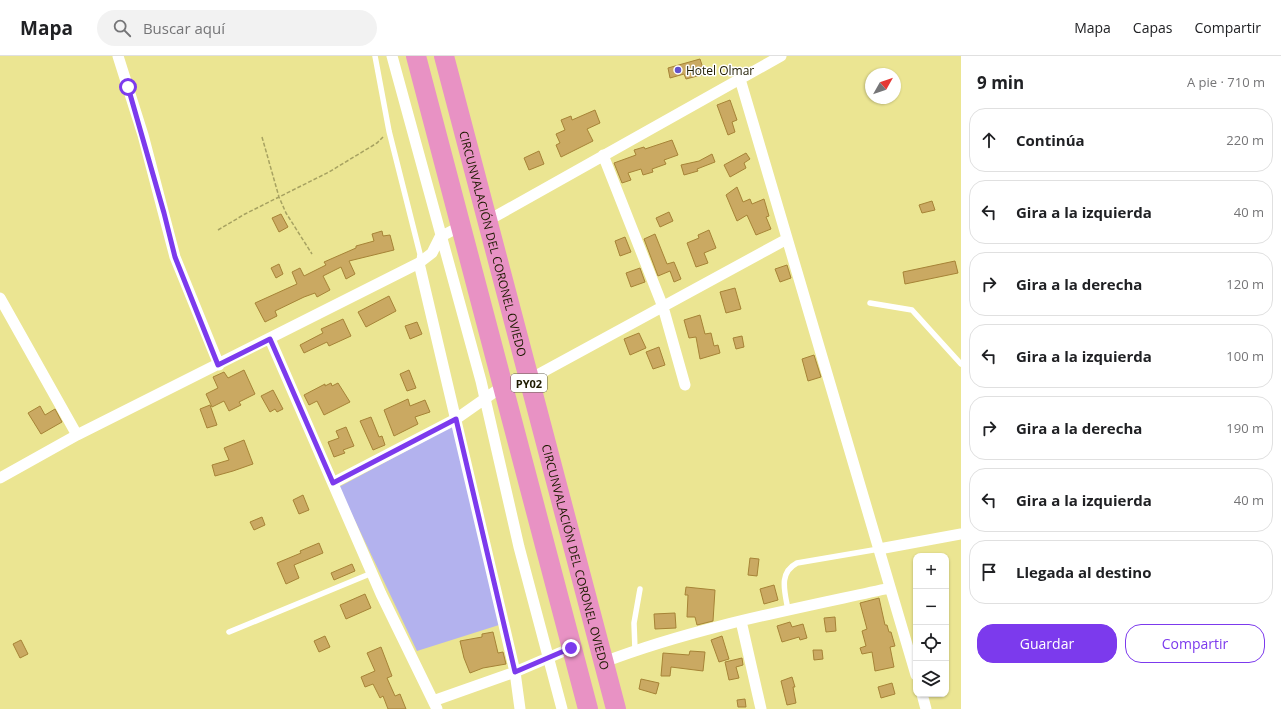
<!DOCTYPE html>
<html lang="es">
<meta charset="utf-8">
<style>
:root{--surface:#fff;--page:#f2f2f2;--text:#202124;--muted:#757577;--line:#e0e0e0;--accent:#7c3aed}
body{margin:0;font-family:"Open Sans",sans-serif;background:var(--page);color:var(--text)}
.controls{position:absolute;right:12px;bottom:12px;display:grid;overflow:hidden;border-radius:8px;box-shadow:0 1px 3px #0004}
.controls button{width:36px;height:36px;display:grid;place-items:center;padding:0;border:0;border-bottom:1px solid var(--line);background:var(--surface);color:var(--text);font:20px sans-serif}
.compass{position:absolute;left:865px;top:12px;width:36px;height:36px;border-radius:50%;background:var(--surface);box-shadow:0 1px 3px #0004;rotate:50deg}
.stop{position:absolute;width:12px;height:12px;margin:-9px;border:3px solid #7c3aed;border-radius:50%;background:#fff}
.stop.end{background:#7c3aed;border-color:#fff;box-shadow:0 1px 4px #0008}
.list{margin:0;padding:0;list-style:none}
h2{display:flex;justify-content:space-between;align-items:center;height:52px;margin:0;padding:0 16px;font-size:17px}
h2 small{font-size:13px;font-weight:400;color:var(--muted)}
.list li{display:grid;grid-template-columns:26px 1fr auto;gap:12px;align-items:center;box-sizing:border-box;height:64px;margin:0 8px 8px;padding:0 8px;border:1px solid var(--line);border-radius:16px}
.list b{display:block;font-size:15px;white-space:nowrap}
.list em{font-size:13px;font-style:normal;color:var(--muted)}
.actions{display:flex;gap:8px;padding:12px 16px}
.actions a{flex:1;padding:9px 0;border:1px solid var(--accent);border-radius:16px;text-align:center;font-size:14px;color:var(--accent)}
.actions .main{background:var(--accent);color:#fff}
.icon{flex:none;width:22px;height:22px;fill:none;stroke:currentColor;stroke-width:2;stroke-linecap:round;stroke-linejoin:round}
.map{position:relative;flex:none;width:961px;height:653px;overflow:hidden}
header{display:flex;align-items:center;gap:24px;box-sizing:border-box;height:56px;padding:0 20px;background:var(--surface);border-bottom:1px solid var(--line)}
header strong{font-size:19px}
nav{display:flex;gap:22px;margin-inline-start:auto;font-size:14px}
.search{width:280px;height:36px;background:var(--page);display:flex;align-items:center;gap:10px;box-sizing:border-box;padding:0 14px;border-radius:22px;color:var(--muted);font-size:15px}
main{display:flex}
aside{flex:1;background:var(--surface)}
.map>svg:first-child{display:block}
</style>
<header>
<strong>Mapa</strong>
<div class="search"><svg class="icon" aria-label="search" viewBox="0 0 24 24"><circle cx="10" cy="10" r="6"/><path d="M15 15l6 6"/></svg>Buscar aquí</div>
<nav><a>Mapa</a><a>Capas</a><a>Compartir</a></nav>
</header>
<main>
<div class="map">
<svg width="961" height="653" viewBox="0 0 961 653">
<rect width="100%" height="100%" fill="#ebe592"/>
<path fill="#b3b2ee" d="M453,370l46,199 -82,26 -78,-164z"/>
<path fill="#caa962" stroke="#a68336" d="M700,3l5,15 -19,5 -2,-5 -14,4 -2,-10z
M730,44l7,20 -5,2 3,10 -7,3 -11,-30z
M595,54l5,13 -13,6 6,12 -32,16 -5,-12 4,-2 -4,-9 9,-4 -4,-10 10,-4 1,4z
M672,84l6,15 -14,5 2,4 -14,5 1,3 -10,3 -2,-6 -13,4 3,7 -9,3 -8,-20 22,-8 -2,-5 10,-3 1,2z
M539,95l5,13 -15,6 -5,-12z
M746,97l4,6 -6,4 2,5 -16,9 -6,-12z
M712,98l3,8 -18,7 1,2 -14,4 -3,-10 18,-4z
M737,131l6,15 7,-3 2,5 12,-5 5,17 -3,1 5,12 -15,6 -9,-20 -10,6 -11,-26z
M932,145l3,9 -13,3 -3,-8z
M669,156l4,9 -13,6 -4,-9z
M281,158l7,13 -9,5 -7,-14z
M709,174l7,18 -12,5 4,10 -12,4 -9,-24 12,-5 -1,-3z
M382,175l1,5 7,-1 4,15 -45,11 6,13 -9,5 -5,-12 -18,9 7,14 -13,7 -2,-4 -11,4 -29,14 2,5 -12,6 -10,-19 42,-19 -5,-12 8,-4 4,8 22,-11 -2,-3 32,-14v-2l18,-5 -2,-7z
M655,178l12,30 7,-2 7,17 -7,3 -4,-11 -12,5 -14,-37z
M625,181l6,15 -11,4 -5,-15z
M955,205l3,12 -53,11 -2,-12z
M279,208l4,10 -7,4 -5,-10z
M787,209l4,13 -11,4 -5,-13z
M640,212l5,14 -14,5 -5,-14z
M735,232l6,21 -15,4 -6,-21z
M389,240l7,15 -30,16 -8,-15z
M700,259l5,19 6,-1 3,13 4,-1 2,8 -20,6 -4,-22 -7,1 -5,-18z
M343,263l8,17 -22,10 -2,-4 -23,11 -4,-8 23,-12 -2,-4z
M417,266l5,12 -12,5 -5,-13z
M639,277l7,15 -16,7 -6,-16z
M742,280l2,11 -8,2 -3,-11z
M659,291l6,18 -12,4 -7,-17z
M814,299l7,22 -13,4 -6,-22z
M244,314l11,24 -16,8 2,3 -12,6 -5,-10 -12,6 -6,-13 12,-6 -5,-11 11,-5 4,6z
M409,314l7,18 -9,3 -7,-17z
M331,327l1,3 6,-3 12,19 -26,13 -7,-14 -8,4 -5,-10 21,-11v2z
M273,334l10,19 -6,3 -2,-3 -5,3 -9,-16z
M408,343l2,7 15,-6 5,12 -15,5 3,7 -24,12 -10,-26z
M210,349l7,20 -10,3 -7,-19z
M40,350l5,9 10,-6 7,13 -21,12 -13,-21z
M371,361l8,20 3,-1 3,9 -12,5 -13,-29z
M346,371l8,19 -11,4 2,3 -11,4 -6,-15 11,-4 -3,-7z
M244,384l9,24 -20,7 -18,5 -3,-11 17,-5 -5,-12z
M303,439l6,15 -10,4 -6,-14z
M262,461l3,8 -11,5 -4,-8z
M319,487l4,10 -29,12 5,13 -13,6 -9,-21 24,-10 -1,-2z
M750,502l9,1 -2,17 -9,-1z
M352,508l3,7 -21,9 -3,-7z
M774,529l4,15 -14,4 -4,-15z
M686,531l29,3 -2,31 -16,4 -2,-8h-8l1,-22h-3z
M365,538l6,14 -25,11 -6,-14z
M879,542l6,27h2l2,7h2l4,14 -5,1 4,20 -19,4 -3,-19 -10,2 -2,-6 6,-2 -4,-15 5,-2 -7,-26z
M675,557l1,15 -21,1 -1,-15z
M835,561l1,14 -10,1 -2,-14z
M790,566l2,5 11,-3 4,14 -7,2 -1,-3 -17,5 -5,-16z
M493,576l5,21 5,-1 3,12 -23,4 -13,5 -6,-15 -4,-17 22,-4v-3z
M325,580l5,11 -11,5 -5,-11z
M722,580l7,23 -10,3 -8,-22z
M21,584l7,14 -8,4 -7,-14z
M381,591l11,29 -5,2 8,18 5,-2 6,15h-18l-5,-13 -3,2 -7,-14 -8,3 -4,-10 14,-6 -8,-18z
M813,594h9l1,9 -9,1z
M690,595l15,1 -2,19 -32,-4 -1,9h-9l2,-23 26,2z
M742,602l1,7 -7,2 3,11 -10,2 -4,-18z
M792,621l3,10h-2l3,16 -9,2 -6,-24z
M641,623l18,4 -3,11 -17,-5z
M892,627l3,11 -14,4 -3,-11z
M745,643l1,8h-8l-1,-7z"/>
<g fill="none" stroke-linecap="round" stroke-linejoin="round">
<path stroke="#a7a261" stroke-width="1.5" stroke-dasharray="4 2" stroke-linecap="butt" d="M262,81l17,60 7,16 26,41
M218,174l27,-16 84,-42 48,-29 6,-6"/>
<path stroke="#fff" stroke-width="5.5" d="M375,0l14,75 31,123 -1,8
M870,247l42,7 49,54
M788,554c-3,-18 -10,-37 9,-47l82,-14
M229,576l143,-59
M635,594l-1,-27 6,-34"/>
<path stroke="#fff" stroke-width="11" d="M118,0l25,79 32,122 44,108
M392,0l89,325 38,166 43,162
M740,23l176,596
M603,99l60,152 22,78
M487,165l294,-165
M419,207l96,409 5,37
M0,242l77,137
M270,283l111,255 56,115
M528,324l259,-141
M0,422l77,-43 342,-172 13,-10 8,-16 21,-11
M333,427l123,-64 47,-33
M879,493l82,-15
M741,565l20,88
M604,606c92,-35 190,-53 286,-74
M922,638l4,15
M433,645l82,-29 56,-24"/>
<g stroke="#e892c4" stroke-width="20">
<path d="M416,0l172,653"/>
<path id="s1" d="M444,0l172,653"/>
</g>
</g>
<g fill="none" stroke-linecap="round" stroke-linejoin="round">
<path stroke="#7c3aed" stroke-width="5" d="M128,31l36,126 11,44 43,108 52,-26 63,144 123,-64 59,253 56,-24"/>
</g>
<circle fill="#6251ca" stroke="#fff" stroke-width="1.5" cx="678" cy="14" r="4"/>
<g text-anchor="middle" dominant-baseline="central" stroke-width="3" stroke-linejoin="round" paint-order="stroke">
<rect fill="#fff" stroke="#625f4c" stroke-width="1" x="511" y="318" width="36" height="18" rx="3"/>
<g font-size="11" font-weight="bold" fill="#1e1b00">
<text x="529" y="327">PY02</text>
</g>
<g font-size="12" fill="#1e1b00" stroke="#fff" text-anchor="start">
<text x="686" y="14">Hotel Olmar</text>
</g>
<g font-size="12" fill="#1e1b00" stroke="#fff">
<text stroke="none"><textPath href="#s1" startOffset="194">CIRCUNVALACIÓN DEL CORONEL OVIEDO</textPath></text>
<text stroke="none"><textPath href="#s1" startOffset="518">CIRCUNVALACIÓN DEL CORONEL OVIEDO</textPath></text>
</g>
</g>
</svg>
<div class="controls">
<button>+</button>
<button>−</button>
<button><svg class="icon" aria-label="locate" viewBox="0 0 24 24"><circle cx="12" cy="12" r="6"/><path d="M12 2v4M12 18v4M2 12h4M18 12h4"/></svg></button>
<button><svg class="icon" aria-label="layers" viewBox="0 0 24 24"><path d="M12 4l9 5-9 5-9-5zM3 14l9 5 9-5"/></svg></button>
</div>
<svg class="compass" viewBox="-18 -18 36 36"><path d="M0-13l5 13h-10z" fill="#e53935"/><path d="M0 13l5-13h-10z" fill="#757577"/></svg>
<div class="stop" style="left:128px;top:31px"></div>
<div class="stop end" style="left:571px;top:592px"></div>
</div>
<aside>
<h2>9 min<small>A pie · 710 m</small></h2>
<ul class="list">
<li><svg class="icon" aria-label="ahead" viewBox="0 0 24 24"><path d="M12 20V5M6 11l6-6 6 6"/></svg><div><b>Continúa</b></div><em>220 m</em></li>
<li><svg class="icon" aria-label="left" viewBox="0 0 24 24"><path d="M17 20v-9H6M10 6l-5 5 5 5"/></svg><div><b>Gira a la izquierda</b></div><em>40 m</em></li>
<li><svg class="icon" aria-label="right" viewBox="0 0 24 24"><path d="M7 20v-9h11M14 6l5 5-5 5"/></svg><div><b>Gira a la derecha</b></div><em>120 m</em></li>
<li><svg class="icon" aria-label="left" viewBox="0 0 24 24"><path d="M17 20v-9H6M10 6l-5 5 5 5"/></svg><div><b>Gira a la izquierda</b></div><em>100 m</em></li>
<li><svg class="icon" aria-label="right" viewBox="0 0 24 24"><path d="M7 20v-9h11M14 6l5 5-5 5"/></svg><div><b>Gira a la derecha</b></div><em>190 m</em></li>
<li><svg class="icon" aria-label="left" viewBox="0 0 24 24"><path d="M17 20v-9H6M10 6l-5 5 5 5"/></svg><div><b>Gira a la izquierda</b></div><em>40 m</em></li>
<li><svg class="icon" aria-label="arrive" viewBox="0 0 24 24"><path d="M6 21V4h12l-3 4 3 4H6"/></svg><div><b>Llegada al destino</b></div></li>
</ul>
<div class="actions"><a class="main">Guardar</a><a>Compartir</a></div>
</aside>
</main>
